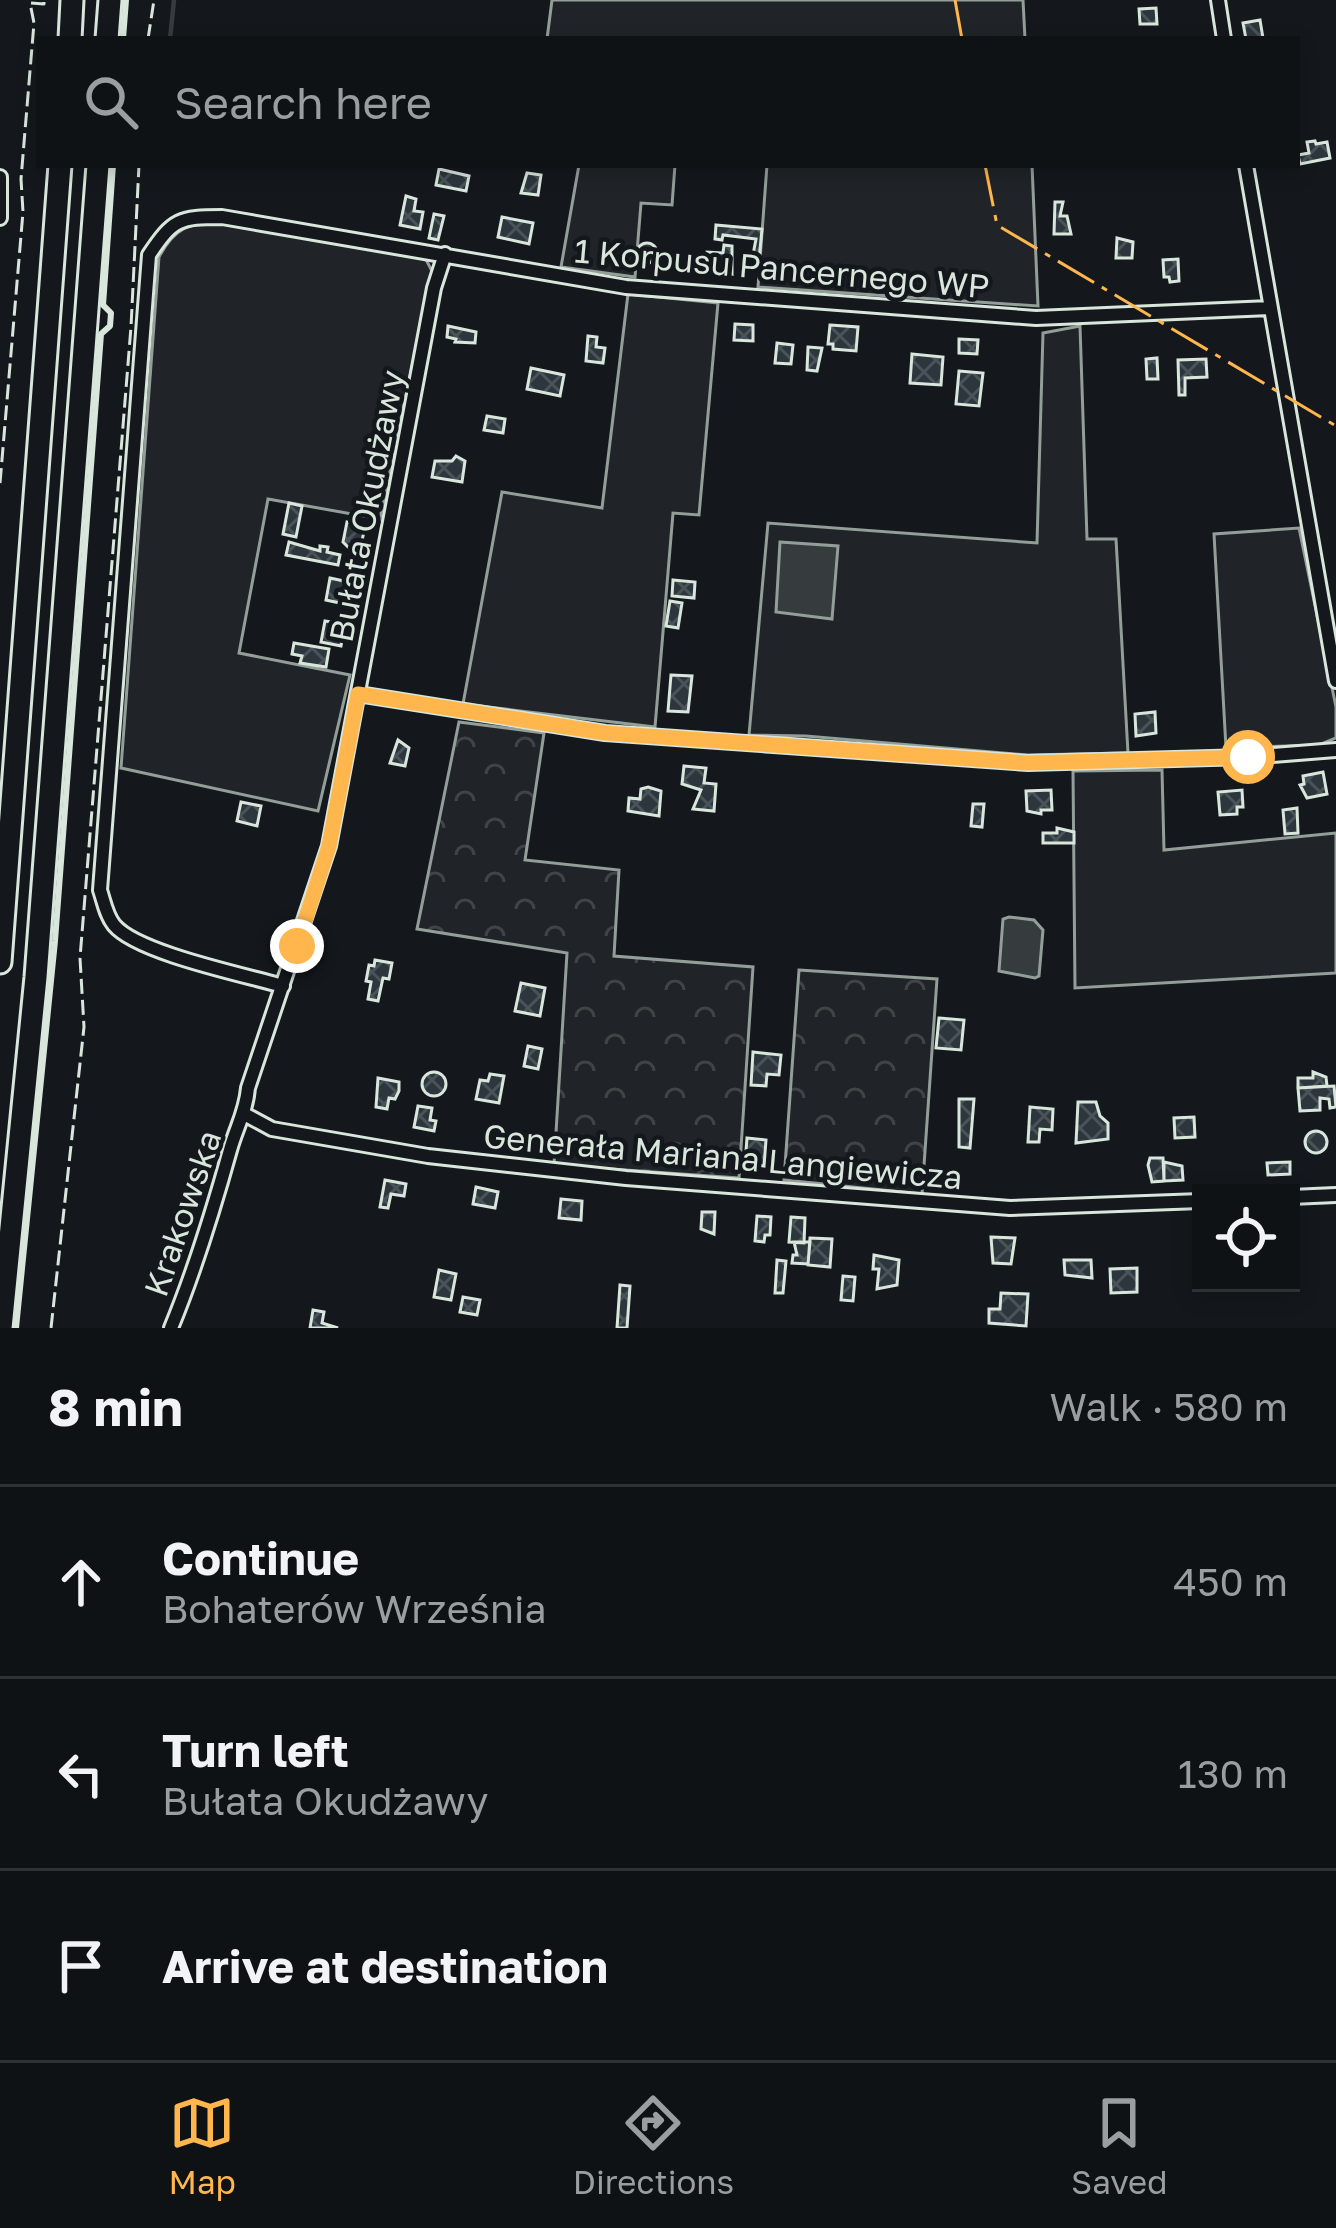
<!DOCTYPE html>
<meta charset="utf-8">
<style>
:root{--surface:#0f1215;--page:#181b1e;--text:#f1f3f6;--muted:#9b9ea0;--line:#2f3234;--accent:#ffb74d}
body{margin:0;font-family:"Golos Text",sans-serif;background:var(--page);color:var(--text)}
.controls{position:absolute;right:36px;bottom:36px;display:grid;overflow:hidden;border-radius:0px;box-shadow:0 6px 18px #0003}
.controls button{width:108px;height:108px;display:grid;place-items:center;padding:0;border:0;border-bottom:3px solid var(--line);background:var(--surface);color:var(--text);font:60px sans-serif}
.stop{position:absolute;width:36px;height:36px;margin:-27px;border:9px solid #ffb74d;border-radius:50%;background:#fff}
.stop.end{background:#ffb74d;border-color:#fff;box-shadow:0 3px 12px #0008}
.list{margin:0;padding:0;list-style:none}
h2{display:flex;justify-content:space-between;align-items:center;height:156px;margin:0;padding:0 48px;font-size:51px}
h2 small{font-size:39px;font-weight:400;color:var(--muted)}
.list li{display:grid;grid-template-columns:78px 1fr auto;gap:36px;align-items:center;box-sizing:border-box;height:192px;padding:0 48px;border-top:3px solid var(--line)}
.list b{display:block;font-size:45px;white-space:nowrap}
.list p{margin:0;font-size:39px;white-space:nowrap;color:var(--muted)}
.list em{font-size:39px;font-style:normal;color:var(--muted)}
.icon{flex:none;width:66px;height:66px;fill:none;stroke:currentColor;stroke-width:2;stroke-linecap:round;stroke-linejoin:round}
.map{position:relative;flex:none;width:1336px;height:1328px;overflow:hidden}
.search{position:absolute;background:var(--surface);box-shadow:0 6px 18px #0003;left:36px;right:36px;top:36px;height:132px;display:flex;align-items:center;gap:30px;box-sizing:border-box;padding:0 42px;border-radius:0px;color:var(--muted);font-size:45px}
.sheet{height:732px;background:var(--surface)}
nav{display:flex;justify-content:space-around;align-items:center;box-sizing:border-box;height:168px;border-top:3px solid var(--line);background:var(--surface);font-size:33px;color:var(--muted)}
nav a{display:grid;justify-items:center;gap:6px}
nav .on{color:var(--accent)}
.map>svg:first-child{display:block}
</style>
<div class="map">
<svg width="1336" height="1328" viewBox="0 0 1336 1328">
<defs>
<pattern id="forest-crowns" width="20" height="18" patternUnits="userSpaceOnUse" patternTransform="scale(3)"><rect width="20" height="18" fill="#202428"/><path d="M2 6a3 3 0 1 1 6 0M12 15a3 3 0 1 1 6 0" fill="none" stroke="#404447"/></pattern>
<pattern id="building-cross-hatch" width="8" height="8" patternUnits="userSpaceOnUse" patternTransform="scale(3)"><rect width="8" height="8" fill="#2c363c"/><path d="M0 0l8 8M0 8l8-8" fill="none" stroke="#4a5358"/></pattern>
</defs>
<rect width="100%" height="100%" fill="#14181c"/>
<path fill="#202428" stroke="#939e99" stroke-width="3" d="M552,0h471l2,39h-478z
M579,165h96l-3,40 -31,-2 -6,74 -74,-10z
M767,165h265l6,141 -280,-19z
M223,221l200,33 9,17 -52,248 -112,-20 -29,154 111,22 -32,136 -197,-43 38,-511c17,-32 29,-32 64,-36z
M628,294l90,9 -19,212 -26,-2 -18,214 -192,-23 39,-212 100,16z
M1080,326l7,213h29l12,214 -101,2 -221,-19 -57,-1 19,-212 269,20 6,-210z
M1299,528l37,179v31l-17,7 -93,3 -12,-214z
M1162,770l2,80 172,-17v140l-261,15 -2,-217z"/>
<path fill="url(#forest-crowns)" stroke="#939e99" stroke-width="3" d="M459,722l85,11 -19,127 94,10 -5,86 139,11 -14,211 -185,-13 13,-212 -150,-24z
M799,970l138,9 -15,215 -138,-14z"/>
<path fill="#363b3e" stroke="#939e99" stroke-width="3" d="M780,542l58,4 -6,73 -56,-7z
M1009,917l25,3 9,10 -4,46 -4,2 -36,-7 4,-52z"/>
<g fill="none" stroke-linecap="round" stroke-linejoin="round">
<path stroke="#363b3e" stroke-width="4.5" d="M170,39l4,-39"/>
</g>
<path fill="url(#building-cross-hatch)" stroke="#d8e6dc" stroke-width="3" d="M1156,8l1,16h-17l-1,-15z
M1260,20l3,18 -17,1 -3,-16z
M1315,141l1,3 11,-2 3,16 -30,6 -2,-9 11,-2 -2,-11z
M439,169l30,7 -3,15 -30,-6z
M527,173l14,2 -3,20 -17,-2z
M406,196l10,3 -2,12 9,1 -3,17 -20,-4z
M1055,202h8l-3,14h7l4,18h-17z
M434,214l10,2 -6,24 -9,-2z
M502,217l31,6 -4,21 -31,-7z
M716,225l46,4 -3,31h-7l4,-21 -33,-4 -1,5 -7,-1z
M1117,238l16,4 -1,16h-16z
M637 253a10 10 0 1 1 20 0a10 10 0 1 1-20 0Z
M724,245l8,1v28l-26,-7 1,-15 16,1z
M1178,259l1,22 -9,1 -1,-5h-5l-1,-17z
M735,324l18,1v16l-19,-1z
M830,325l28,2 -2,24 -23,-2v-5h-5z
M448,326l28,6 -1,11 -20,-1 1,-3 -9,-2z
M588,336l9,1 -1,10 9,1 -2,15 -17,-2z
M959,339l19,1 -1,14 -18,-1z
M777,343l16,2 -2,19 -16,-1z
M808,347l14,1 -5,23 -10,-1z
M912,354l31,3 -2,28 -31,-2z
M1157,358l1,21h-11l-1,-20z
M1206,359l1,18 -22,1v17h-6l-1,-35z
M531,368l33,7 -4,21 -33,-7z
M959,371l24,2 -4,33 -23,-2z
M487,416l18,3 -2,14 -19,-3z
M456,456l9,5 -3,21 -30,-5 3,-16h17z
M289,503l13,3 -6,31 -13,-3z
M347,522l18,4 -4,20 -13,1 -5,-5z
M289,542l31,9v-5l8,1 -1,5 13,3 -2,10 -52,-10z
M330,578l23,5 -4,22 -23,-5z
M673,580l22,2 -1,16 -22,-2z
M670,601l12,2 -4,25 -12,-2z
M325,621l20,3 -4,22 -20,-4z
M294,643l35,6 -3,18 -26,-4 2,-7 -10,-2z
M671,675l21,1 -4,36 -20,-1z
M1155,712l1,21 -20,3 -1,-22z
M398,740l11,8 -4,18 -15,-3z
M684,766l22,2 -2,15 12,1 -2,27 -21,-2 8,-19 -19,-6z
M1323,772l4,22 -20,4 -7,-13 4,-1 -1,-8z
M648,787l13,4 -2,25 -31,-5 1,-13 11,1 1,-10z
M1051,790l1,20h-11v4l-14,-3 -1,-20z
M1242,790l1,17h-6v7l-17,1 -2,-23z
M241,802l20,4 -4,20 -20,-5z
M973,804h11l-2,23 -11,-1z
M1297,808l1,25 -13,1 -2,-24z
M1057,828l17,4v11h-31v-10h14z
M375,960l17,3 -3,16 -6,-1 -5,23 -10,-2 3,-17 -5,-1 3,-16 5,1z
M521,983l24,5 -5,28 -25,-5z
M939,1018l25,2 -3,30 -25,-2z
M528,1046l14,3 -4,20 -14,-3z
M753,1052l28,3 -2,20 -12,-1 -1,12 -15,-1z
M1313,1072l13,5 1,9 -29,2v-10h15z
M422 1084a12 12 0 1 1 24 0a12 12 0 1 1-24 0Z
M490,1074l14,2 -5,27 -23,-4 4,-19 8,1z
M378,1078l21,4v9l-4,8 -6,-1 -2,11 -11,-2z
M1334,1086l2,21 -6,1 -1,-9 -9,-1v12l-20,1 -2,-23z
M959,1099h15l-4,49 -11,-1z
M1078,1102h18l4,14 8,7v16l-32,4z
M418,1106l14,2 -2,12 6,1 -2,10 -20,-4z
M1030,1107l23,2 -1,21 -12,-1 -1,13h-11z
M1194,1117l1,20 -20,1 -1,-20z
M1305 1142a11 11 0 1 1 22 0a11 11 0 1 1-22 0Z
M747,1138l19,2 -2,26 -19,-2z
M1150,1158h13l1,23 -12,1 -4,-17z
M1164,1162l18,4 1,14 -19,1z
M1290,1162v12l-22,1 -1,-12z
M385,1180l21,4 -2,12 -13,-2 -3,14 -8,-1z
M476,1187l22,5 -3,16 -22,-4z
M561,1199l21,2 -1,19 -22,-2z
M702,1212h13l-1,22 -13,-5z
M757,1216l14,1 -1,18h-5l-1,7 -9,-1z
M791,1217l14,1 -1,25 -15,-1z
M991,1237l24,1 -4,26 -18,-1z
M810,1238l22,1 -2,28 -22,-2z
M794,1242h16l-2,22 -16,-1 1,-8h4z
M874,1255l25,5 -2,25 -20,4 2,-20h-6z
M777,1260l9,1 -3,32h-8z
M1064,1260h27l1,18 -27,-3z
M1137,1268v24l-26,1 -1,-24z
M439,1270l17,4 -5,26 -17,-3z
M843,1276l12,1 -2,24 -12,-1z
M620,1285l10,1 -3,42h-10z
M1001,1293l27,1 -2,32 -37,-3v-14h11z
M463,1297l17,3 -3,15 -17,-3z
M313,1310l11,2 -2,11 16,5h-28z"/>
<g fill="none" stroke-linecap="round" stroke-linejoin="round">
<g stroke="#d8e6dc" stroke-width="18">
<path id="street" d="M1218,0l6,39
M1246,165l90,516
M0,177v41
M358,694l247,39 423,30 220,-6 88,-7
M283,986c-38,-11 -146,-33 -169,-61 -8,-10 -10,-23 -14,-35l49,-635c24,-36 30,-38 73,-38l404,70 410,31 234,-10
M246,1115l26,14 156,27 198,22 384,30 191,-7
M1291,1197l45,-2
M171,1328c24,-58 42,-117 59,-178 6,-22 16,-38 18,-62l81,-242 105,-558 11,-34"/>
</g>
<g stroke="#d8e6dc" stroke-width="27">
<path id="highway" d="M70,39l2,-39
M107,39l3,-39
M0,962l60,-797
M1,1328l35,-351 62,-812"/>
</g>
<use href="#street" stroke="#14181c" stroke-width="12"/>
<use href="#highway" stroke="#14181c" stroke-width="21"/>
<path stroke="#d8e6dc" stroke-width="3" stroke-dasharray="15 6" stroke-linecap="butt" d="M148,39l6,-39
M0,483l23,-271 -2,-33 13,-156 -4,-20 14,1v-4
M51,1328l33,-301 -4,-69 51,-631 8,-162"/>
<path stroke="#d8e6dc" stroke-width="6" d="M123,39l3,-39
M16,1328l39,-387 46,-607 9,-8 1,-13 -8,-8 10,-140"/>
<path stroke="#ffb74d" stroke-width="3" stroke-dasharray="42 9 6 9" stroke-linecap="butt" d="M955,0l7,39
M985,165l12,60 339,201"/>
</g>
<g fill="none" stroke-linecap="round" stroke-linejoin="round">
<path stroke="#ffb74d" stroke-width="15" d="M297,946l32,-100 29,-152 247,39 423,30 220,-6"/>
</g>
<g text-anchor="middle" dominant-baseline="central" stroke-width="9" stroke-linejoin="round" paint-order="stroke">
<g font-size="33" fill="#d8e6dc" stroke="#14181c">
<text transform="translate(782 268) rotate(5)">1 Korpusu Pancernego WP</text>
<text transform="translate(366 506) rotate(-79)">Bułata Okudżawy</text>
<text transform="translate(723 1156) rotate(5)">Generała Mariana Langiewicza</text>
<text transform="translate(182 1213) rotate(-71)">Krakowska</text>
</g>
</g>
</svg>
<div class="controls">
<button><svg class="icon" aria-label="locate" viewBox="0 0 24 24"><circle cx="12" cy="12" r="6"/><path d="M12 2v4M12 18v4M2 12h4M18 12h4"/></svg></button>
</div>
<div class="stop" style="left:1248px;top:757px"></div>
<div class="stop end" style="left:297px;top:946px"></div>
<div class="search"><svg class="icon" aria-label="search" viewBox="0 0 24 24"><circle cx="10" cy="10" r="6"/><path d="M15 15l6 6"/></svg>Search here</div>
</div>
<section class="sheet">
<h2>8 min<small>Walk · 580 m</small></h2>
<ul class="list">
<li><svg class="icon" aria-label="ahead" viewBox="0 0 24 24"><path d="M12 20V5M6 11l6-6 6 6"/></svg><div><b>Continue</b><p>Bohaterów Września</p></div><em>450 m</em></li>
<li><svg class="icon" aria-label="left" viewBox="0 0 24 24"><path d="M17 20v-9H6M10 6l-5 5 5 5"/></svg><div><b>Turn left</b><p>Bułata Okudżawy</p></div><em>130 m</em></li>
<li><svg class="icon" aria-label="arrive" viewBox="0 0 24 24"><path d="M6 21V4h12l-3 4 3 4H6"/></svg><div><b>Arrive at destination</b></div></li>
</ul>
</section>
<nav>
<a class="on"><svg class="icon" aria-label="map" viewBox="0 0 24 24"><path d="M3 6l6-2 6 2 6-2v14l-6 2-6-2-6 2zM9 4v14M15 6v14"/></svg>Map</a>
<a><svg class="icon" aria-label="directions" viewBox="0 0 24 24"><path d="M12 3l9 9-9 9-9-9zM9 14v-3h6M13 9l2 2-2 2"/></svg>Directions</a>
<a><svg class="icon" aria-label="saved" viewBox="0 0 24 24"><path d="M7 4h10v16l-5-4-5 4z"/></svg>Saved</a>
</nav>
